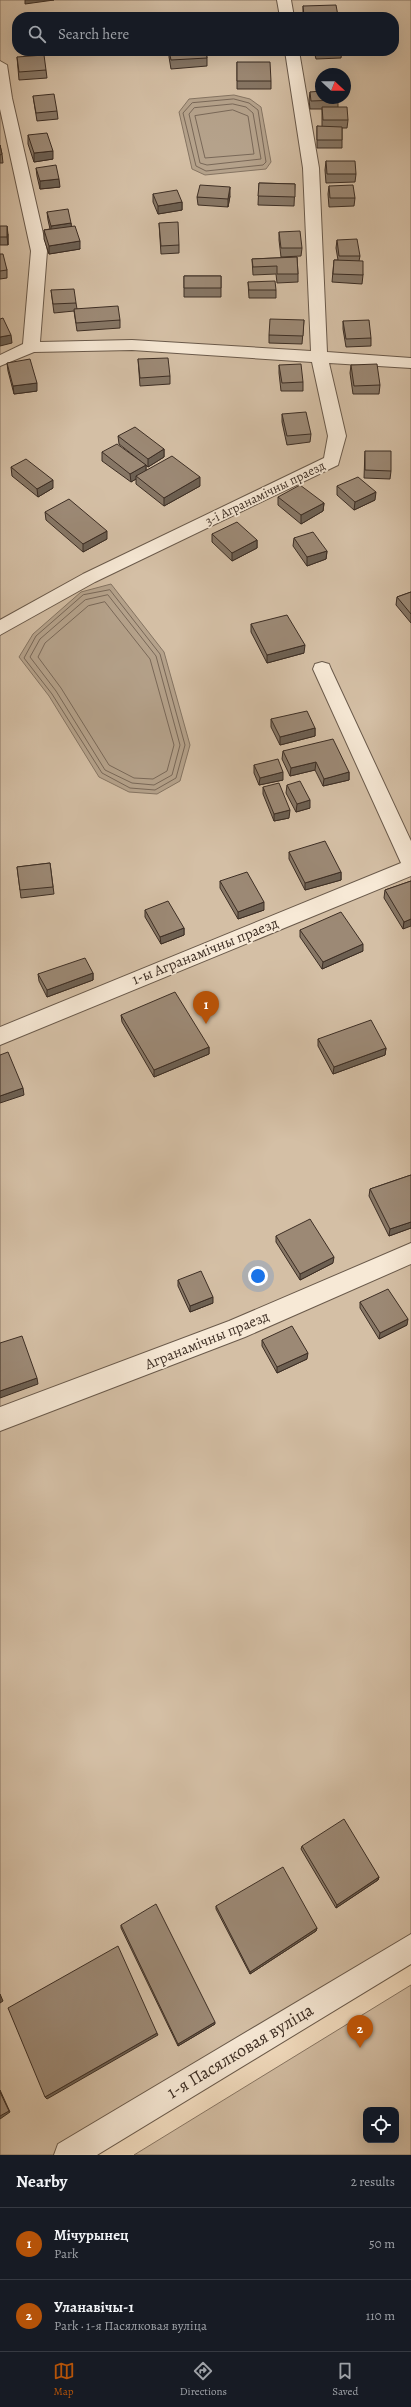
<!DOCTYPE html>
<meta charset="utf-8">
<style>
:root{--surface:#171b24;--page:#20242c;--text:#f1f3f6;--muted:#9ea1a6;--line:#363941;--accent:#b45309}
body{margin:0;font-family:Alegreya,serif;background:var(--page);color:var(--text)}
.controls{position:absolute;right:12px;bottom:12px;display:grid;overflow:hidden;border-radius:8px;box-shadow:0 4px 16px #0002}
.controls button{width:36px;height:36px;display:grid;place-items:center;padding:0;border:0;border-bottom:1px solid var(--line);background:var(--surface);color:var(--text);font:20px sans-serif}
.compass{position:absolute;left:315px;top:68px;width:36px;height:36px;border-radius:50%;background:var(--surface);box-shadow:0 4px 16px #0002;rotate:112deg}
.you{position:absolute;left:258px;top:1276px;width:14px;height:14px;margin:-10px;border:3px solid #fff;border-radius:50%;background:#1a73e8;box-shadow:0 0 0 6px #1a73e833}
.badge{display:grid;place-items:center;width:26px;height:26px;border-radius:50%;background:var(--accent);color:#fff;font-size:13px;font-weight:700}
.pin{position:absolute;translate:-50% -33px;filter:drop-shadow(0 1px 2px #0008)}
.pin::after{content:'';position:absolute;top:21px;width:14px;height:12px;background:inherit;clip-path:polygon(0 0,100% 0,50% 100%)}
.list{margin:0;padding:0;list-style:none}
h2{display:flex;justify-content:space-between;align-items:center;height:52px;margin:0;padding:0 16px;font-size:17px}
h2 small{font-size:13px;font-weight:400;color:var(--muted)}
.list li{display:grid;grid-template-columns:26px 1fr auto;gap:12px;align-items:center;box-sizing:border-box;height:72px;padding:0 16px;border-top:1px solid var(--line)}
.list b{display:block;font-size:15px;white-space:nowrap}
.list p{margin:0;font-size:13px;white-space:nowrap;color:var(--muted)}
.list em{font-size:13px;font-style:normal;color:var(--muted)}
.icon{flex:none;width:22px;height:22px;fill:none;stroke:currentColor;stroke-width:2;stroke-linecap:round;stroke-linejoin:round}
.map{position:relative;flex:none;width:411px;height:2155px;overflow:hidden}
.search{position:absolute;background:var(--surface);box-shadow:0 4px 16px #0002;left:12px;right:12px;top:12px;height:44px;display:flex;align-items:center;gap:10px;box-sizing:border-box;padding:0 14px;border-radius:16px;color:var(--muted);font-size:15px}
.sheet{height:196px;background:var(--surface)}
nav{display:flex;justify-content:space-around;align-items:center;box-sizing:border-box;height:56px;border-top:1px solid var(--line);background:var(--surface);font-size:11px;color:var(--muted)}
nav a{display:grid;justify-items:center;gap:2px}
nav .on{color:var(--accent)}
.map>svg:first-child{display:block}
</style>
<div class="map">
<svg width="411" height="2155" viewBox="0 0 411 2155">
<rect width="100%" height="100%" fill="#f3ddc0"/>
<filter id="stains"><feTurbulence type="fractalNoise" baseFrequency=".005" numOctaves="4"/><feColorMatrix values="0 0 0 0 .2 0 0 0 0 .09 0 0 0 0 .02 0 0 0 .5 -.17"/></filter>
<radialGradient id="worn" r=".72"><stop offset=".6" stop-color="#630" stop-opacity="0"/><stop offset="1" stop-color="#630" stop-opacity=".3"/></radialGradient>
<path fill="#d4bfa5" stroke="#887664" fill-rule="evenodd" d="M0,0h411v1950l-351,205h-60zM17,17h377v34h-377zM321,74h24v24h-24z
M411,1985v170h-277zM366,2110h30v30h-30z"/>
<path fill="#b5a28b" stroke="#857462" d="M234,95l16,4 11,8 10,55 -5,7 -61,6 -13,-6 -13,-57 10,-13z
M111,584l53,68 26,93 -10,36 -23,13 -28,-2 -30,-15 -50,-81 -30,-39 14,-23 48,-42z"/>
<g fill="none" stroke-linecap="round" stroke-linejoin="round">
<path stroke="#796858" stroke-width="1" d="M234,99l15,4 9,7 8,52 -3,3 -57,6 -10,-5 -13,-53 9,-10z
M233,104l13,3 7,6 8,46 -54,6 -7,-2 -11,-49 5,-6z
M233,110l15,6 6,38 -49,4 -10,-42z
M110,590l50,64 25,91 -9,33 -21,12 -25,-2 -28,-15 -50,-79 -28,-36 12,-22 47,-41z
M108,595l48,61 24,89 -8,30 -18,10 -22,-2 -27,-13 -49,-79 -26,-34 10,-18 45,-39z
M105,602l45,57 24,86 -7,26 -14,8 -19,-1 -25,-13 -48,-77 -23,-31 7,-14 43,-37z"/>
<g stroke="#6a5a4b" stroke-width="2">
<path id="minor" d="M277,0h14l3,17h-14z
M285,51h14l20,117 8,184 84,6v10l-82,-5 17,73 -8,29 -243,117 -95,53v-15l83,-46 241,-116 4,-22 -16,-74 -180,-12 -98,2 -34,14v-11l23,-11 8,-93 -31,-142v-48l7,4 5,33 35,153 -7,91 92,-2 179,11 -8,-183z
M322,662l7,2 2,5 80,172v35l-411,169v-18l401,-164 -88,-194 2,-5z
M411,1243v21l-166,73 -245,94v-24l229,-86z
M411,1934v30l-314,191h-43l4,-11z"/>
</g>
<use href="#minor" fill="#f7e9d6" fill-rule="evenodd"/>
</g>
<path fill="#867665" stroke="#3d2e24" d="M303,6l35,10v1h-35z
M169,51h37l1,7v8l-36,3 -2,-12z
M314,51h28l-1,7 -25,1z
M17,57l29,13 1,8 -28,2z
M237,62l34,19v8h-34z
M310,92l28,8v7l10,13 -1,8h-5v20h-25v-22l5,1v-18h-12l-1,-9z
M33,96l24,15 1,8 -21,2z
M28,135l25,24 -19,3 -6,-18z
M0,145l2,9 1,9h-3z
M326,161l30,13 -1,8 -29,1 -1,-13z
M36,168l24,19 -20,2 -3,-13z
M259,183l36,1 -1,22 -36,-1z
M329,186l26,12 -1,8 -25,1 -1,-13z
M153,194l29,8v8l-24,4 -5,-12z
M230,196l-2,11 -30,-2 -1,-8z
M47,212l24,11v3l9,23 -31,5 -5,-15v-9l6,-1 -2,-9z
M159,223l20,22v8l-18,1z
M0,226l8,8v11h-8z
M279,232l23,16 -1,8 -20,1 -2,-17z
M337,240l23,16 -1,5 4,14 -1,9 -30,-2 2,-22h4l-2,-12z
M0,254l7,16v8l-7,1z
M297,257l1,17v8l-21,1 -1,-9 -23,1 -1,-16z
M184,276h37v21h-37z
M248,282l28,8v8h-27z
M51,290l25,13 1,6 43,11v8l-43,3 -3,-20 -20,2z
M304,320l-2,24 -33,-1v-8z
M343,321l28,17v8l-25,1 -3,-18z
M138,359l32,17v8l-30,2z
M7,363l30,28 -23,3 -6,-23z
M279,365l24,17v9h-22l-2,-18z
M351,365l29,20 -1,9h-26l-3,-21z
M282,414l29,20 -1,8 -23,3 -5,-23z
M118,436l46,13v8l-16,10 -29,-23z
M365,451l26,20 -1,8 -26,-1z
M102,452l44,13v6l54,15 -36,20 -28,-22v-5l-5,3 -29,-21z
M11,467l42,21 -15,9 -26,-21z
M337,486l38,14 -21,10 -17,-15z
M278,497l46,6 -1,8 -22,13 -23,-19z
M45,512l62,27 -24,13 -37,-32z
M212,534l45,6v8l-25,13 -20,-19z
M294,538l33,13 -1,8 -19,7 -14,-20z
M411,592v31l-15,-18 1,-8z
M251,624l53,29 -37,10 -16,-31z
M271,719l44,9v8l-35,9 -9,-18z
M283,751l66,21v8l-26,6 -8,-16 -25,6 -8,-17z
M254,765l29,15 -24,5 -5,-12z
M287,785l23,23 -14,4 -10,-19z
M263,787l26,31 -15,3 -11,-27z
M289,852l52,20v8l-36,10 -16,-31z
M50,863l4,31 -33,4 -4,-31z
M220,881l44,29 -26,9 -18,-31z
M411,881l-8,48 -19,-31 1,-8z
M145,910l39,18v7l-23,9 -16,-27z
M300,930l63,21 -41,18 -22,-32z
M93,973v7l-46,17 -8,-16 -1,-7z
M121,1015l88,32v7l-55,23 -32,-55z
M318,1039l68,9 -1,7 -52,19 -15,-28z
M411,1175v53l-22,8 -20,-40 1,-7z
M276,1236l57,27 -33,17 -24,-38z
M178,1280l35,23 -23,9 -12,-26z
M360,1302l47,23 -28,14 -19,-31z
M262,1340l45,19 -30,14 -15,-27z
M302,1846l77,31 -1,3 -42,28 -35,-59z
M216,1906l101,22 -1,3 -66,43 -34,-65z
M121,1925l94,99 -37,22 -57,-118z"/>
<path fill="#6d6052" stroke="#3d2e24" d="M25,0h29l-29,4z
M53,151v8l-19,3v-9z
M59,179l1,8 -20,2v-8z
M230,187v9l-2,11v-8z
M182,202v8l-24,4v-8z
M71,223l1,8 -21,3v-8z
M7,226l1,8v11l-1,-8z
M80,241v8l-31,5v-8z
M11,335l1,8 -12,3v-9z
M37,383v8l-23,3 -1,-8z
M164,449v8l-16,10v-8z
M146,465v9l-10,2v3l-5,3 -1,-8z
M200,477v9l-36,20v-8z
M53,480v8l-15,9 -1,-8z
M376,492l-1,8 -21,10 1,-8z
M324,503l-1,8 -22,13v-9z
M107,531v8l-24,13v-8z
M257,540v8l-25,13v-8z
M327,551l-1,8 -19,7v-9z
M305,645l-1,8 -37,10v-8z
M315,728v8l-35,9v-8z
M316,762l-1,8 -25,6 1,-8z
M283,772v8l-24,5 1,-7z
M349,772v8l-26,6 1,-7z
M310,800v8l-14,4 1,-8z
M290,810l-1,8 -15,3v-7z
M341,872v8l-36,10v-7z
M264,902v8l-26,9v-7z
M411,919v7l-8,3 1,-7z
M184,928v7l-23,9 -1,-7z
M363,944v7l-41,18 1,-7z
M93,973v7l-46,17v-7z
M209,1047v7l-55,23v-7z
M386,1048l-1,7 -52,19 1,-7z
M23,1088l1,7 -24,8v-7z
M411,1222v6l-22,8 1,-7z
M334,1257l-1,6 -33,17v-6z
M213,1297v6l-23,9v-6z
M408,1319l-1,6 -28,14 1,-6z
M308,1353l-1,6 -30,14v-6z
M37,1378l1,6 -38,14v-7z
M379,1877l-1,3 -42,28 1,-3z
M317,1928l-1,3 -66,43v-2z
M0,1994l3,7 -3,2z
M215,2022v2l-37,22v-2z
M157,2033l1,2 -111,64 -2,-2z
M0,2090l10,22 -10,7z"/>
<path fill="#9c8975" stroke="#3d2e24" d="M336,5l2,11h-34l-1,-10z
M262,14v3h-28v-1z
M169,51h37l1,7 -36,2z
M44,55l2,15 -27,2 -2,-15z
M237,62h33l1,19h-34z
M321,91v7h17v2l-27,1 -1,-9z
M54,94l3,17 -21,2 -3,-17z
M322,107h25l1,13h-25z
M317,126l25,1v13h-25z
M47,133l6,18 -19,2 -6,-18z
M0,145l2,9 -2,1z
M326,161h29l1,13h-29z
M56,165l3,14 -19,2 -4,-13z
M259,183l36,1v13l-37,-1z
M200,185l30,2 -2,12 -31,-2z
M353,185l2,13h-25l-1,-12z
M177,190l5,12 -24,4 -5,-12z
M68,209l3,14 -20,3 -4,-14z
M178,222l1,23 -18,1 -2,-23z
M0,226h7v11h-7z
M75,226l5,15 -31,5 -5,-16z
M300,231l2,17h-21l-2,-16z
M357,239l3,17h-21l-2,-16z
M0,254h3l4,16 -7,1z
M297,257l1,17h-21v-8l-24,1 -1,-8z
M334,260l29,1v14l-30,-1z
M184,276h37v12h-37z
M275,281l1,9h-27l-1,-8z
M74,289l2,14 -23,1 -2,-14z
M118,306l2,14 -44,3 -2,-14z
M3,318l8,17 -11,2v-18z
M270,319l34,1 -1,16 -34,-1z
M369,320l2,18 -25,1 -3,-18z
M168,358l2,18 -30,2 -2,-19z
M30,359l7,24 -24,3 -6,-23z
M301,364l2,18 -21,1 -3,-18z
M377,364l3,21 -26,1 -3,-21z
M306,412l5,22 -24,2 -5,-22z
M135,427l29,22 -16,10 -30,-23z
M117,444l29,21 -16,9 -28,-22z
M365,451h26v20l-26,-1z
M172,456l28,21 -36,21 -28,-22z
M26,459l27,21 -16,9 -26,-22z
M358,477l18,15 -21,10 -18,-16z
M300,485l24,18 -23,12 -23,-18z
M69,499l38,32 -24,13 -38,-32z
M237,522l20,18 -25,13 -20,-19z
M313,532l14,19 -20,6 -13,-19z
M411,592v22l-14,-17z
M287,615l18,30 -38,10 -16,-31z
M307,711l8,17 -35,9 -9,-18z
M333,739l16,33 -25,7 -8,-17 -25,6 -8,-17z
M278,759l5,13 -23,6 -6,-13z
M300,781l10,19 -13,4 -10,-19z
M279,783l11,27 -16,4 -11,-27z
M325,841l16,31 -36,11 -16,-31z
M50,863l3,24 -33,3 -3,-23z
M247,872l17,30 -26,10 -18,-31z
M411,881v38l-7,3 -19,-32z
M168,901l16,27 -24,9 -15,-27z
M341,912l22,32 -40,18 -23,-32z
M85,958l8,15 -46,17 -9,-16z
M175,992l34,55 -55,23 -33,-55z
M371,1020l15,28 -52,19 -16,-28z
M8,1052l15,36 -23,8v-41z
M411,1175v47l-21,7 -20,-40z
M310,1219l24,38 -34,17 -24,-38z
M201,1271l12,26 -23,9 -12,-26z
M388,1289l20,30 -28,14 -20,-31z
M292,1326l16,27 -31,14 -15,-27z
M22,1336l15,42 -37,13v-48z
M344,1819l35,58 -42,28 -35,-59z
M283,1867l34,61 -67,44 -34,-66z
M156,1904l59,118 -37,22 -57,-119z
M118,1946l39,87 -112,64 -37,-89z
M0,2092l9,19 -9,5z"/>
<g text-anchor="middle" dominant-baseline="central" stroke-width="3.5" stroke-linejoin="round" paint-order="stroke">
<g font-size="13" fill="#3d2e24" stroke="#f7e9d6">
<text transform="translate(265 493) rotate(-26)">3-і Агранамічны праезд</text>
</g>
<g font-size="15" fill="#3d2e24" stroke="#f7e9d6">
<text transform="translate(205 951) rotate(-22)">1-ы Агранамічны праезд</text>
<text transform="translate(207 1340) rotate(-22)">Агранамічны праезд</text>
</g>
<g font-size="18" fill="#3d2e24" stroke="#f7e9d6">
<text transform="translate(240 2051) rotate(-31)">1-я Пасялковая вуліца</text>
</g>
</g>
<rect width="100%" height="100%" filter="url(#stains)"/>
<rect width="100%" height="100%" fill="url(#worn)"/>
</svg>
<div class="controls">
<button><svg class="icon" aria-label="locate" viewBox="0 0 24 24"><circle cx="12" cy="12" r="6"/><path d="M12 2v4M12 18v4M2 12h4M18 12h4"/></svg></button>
</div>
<svg class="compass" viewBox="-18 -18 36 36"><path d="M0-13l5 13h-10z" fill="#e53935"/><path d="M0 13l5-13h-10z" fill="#9ea1a6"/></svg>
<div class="you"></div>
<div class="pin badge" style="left:206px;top:1024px">1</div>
<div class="pin badge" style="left:360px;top:2048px">2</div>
<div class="search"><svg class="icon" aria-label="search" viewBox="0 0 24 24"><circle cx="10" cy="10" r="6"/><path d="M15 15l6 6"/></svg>Search here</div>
</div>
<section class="sheet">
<h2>Nearby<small>2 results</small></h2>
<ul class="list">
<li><span class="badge">1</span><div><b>Мічурынец</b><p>Park</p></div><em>50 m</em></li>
<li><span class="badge">2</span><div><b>Уланавічы-1</b><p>Park · 1-я Пасялковая вуліца</p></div><em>110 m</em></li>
</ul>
</section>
<nav>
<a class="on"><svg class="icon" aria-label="map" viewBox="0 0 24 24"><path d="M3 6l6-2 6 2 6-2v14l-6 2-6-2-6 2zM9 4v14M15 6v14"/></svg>Map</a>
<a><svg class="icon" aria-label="directions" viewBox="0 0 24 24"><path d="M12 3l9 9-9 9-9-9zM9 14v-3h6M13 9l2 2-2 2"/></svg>Directions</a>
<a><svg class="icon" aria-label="saved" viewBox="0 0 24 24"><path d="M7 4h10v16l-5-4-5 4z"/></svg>Saved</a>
</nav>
